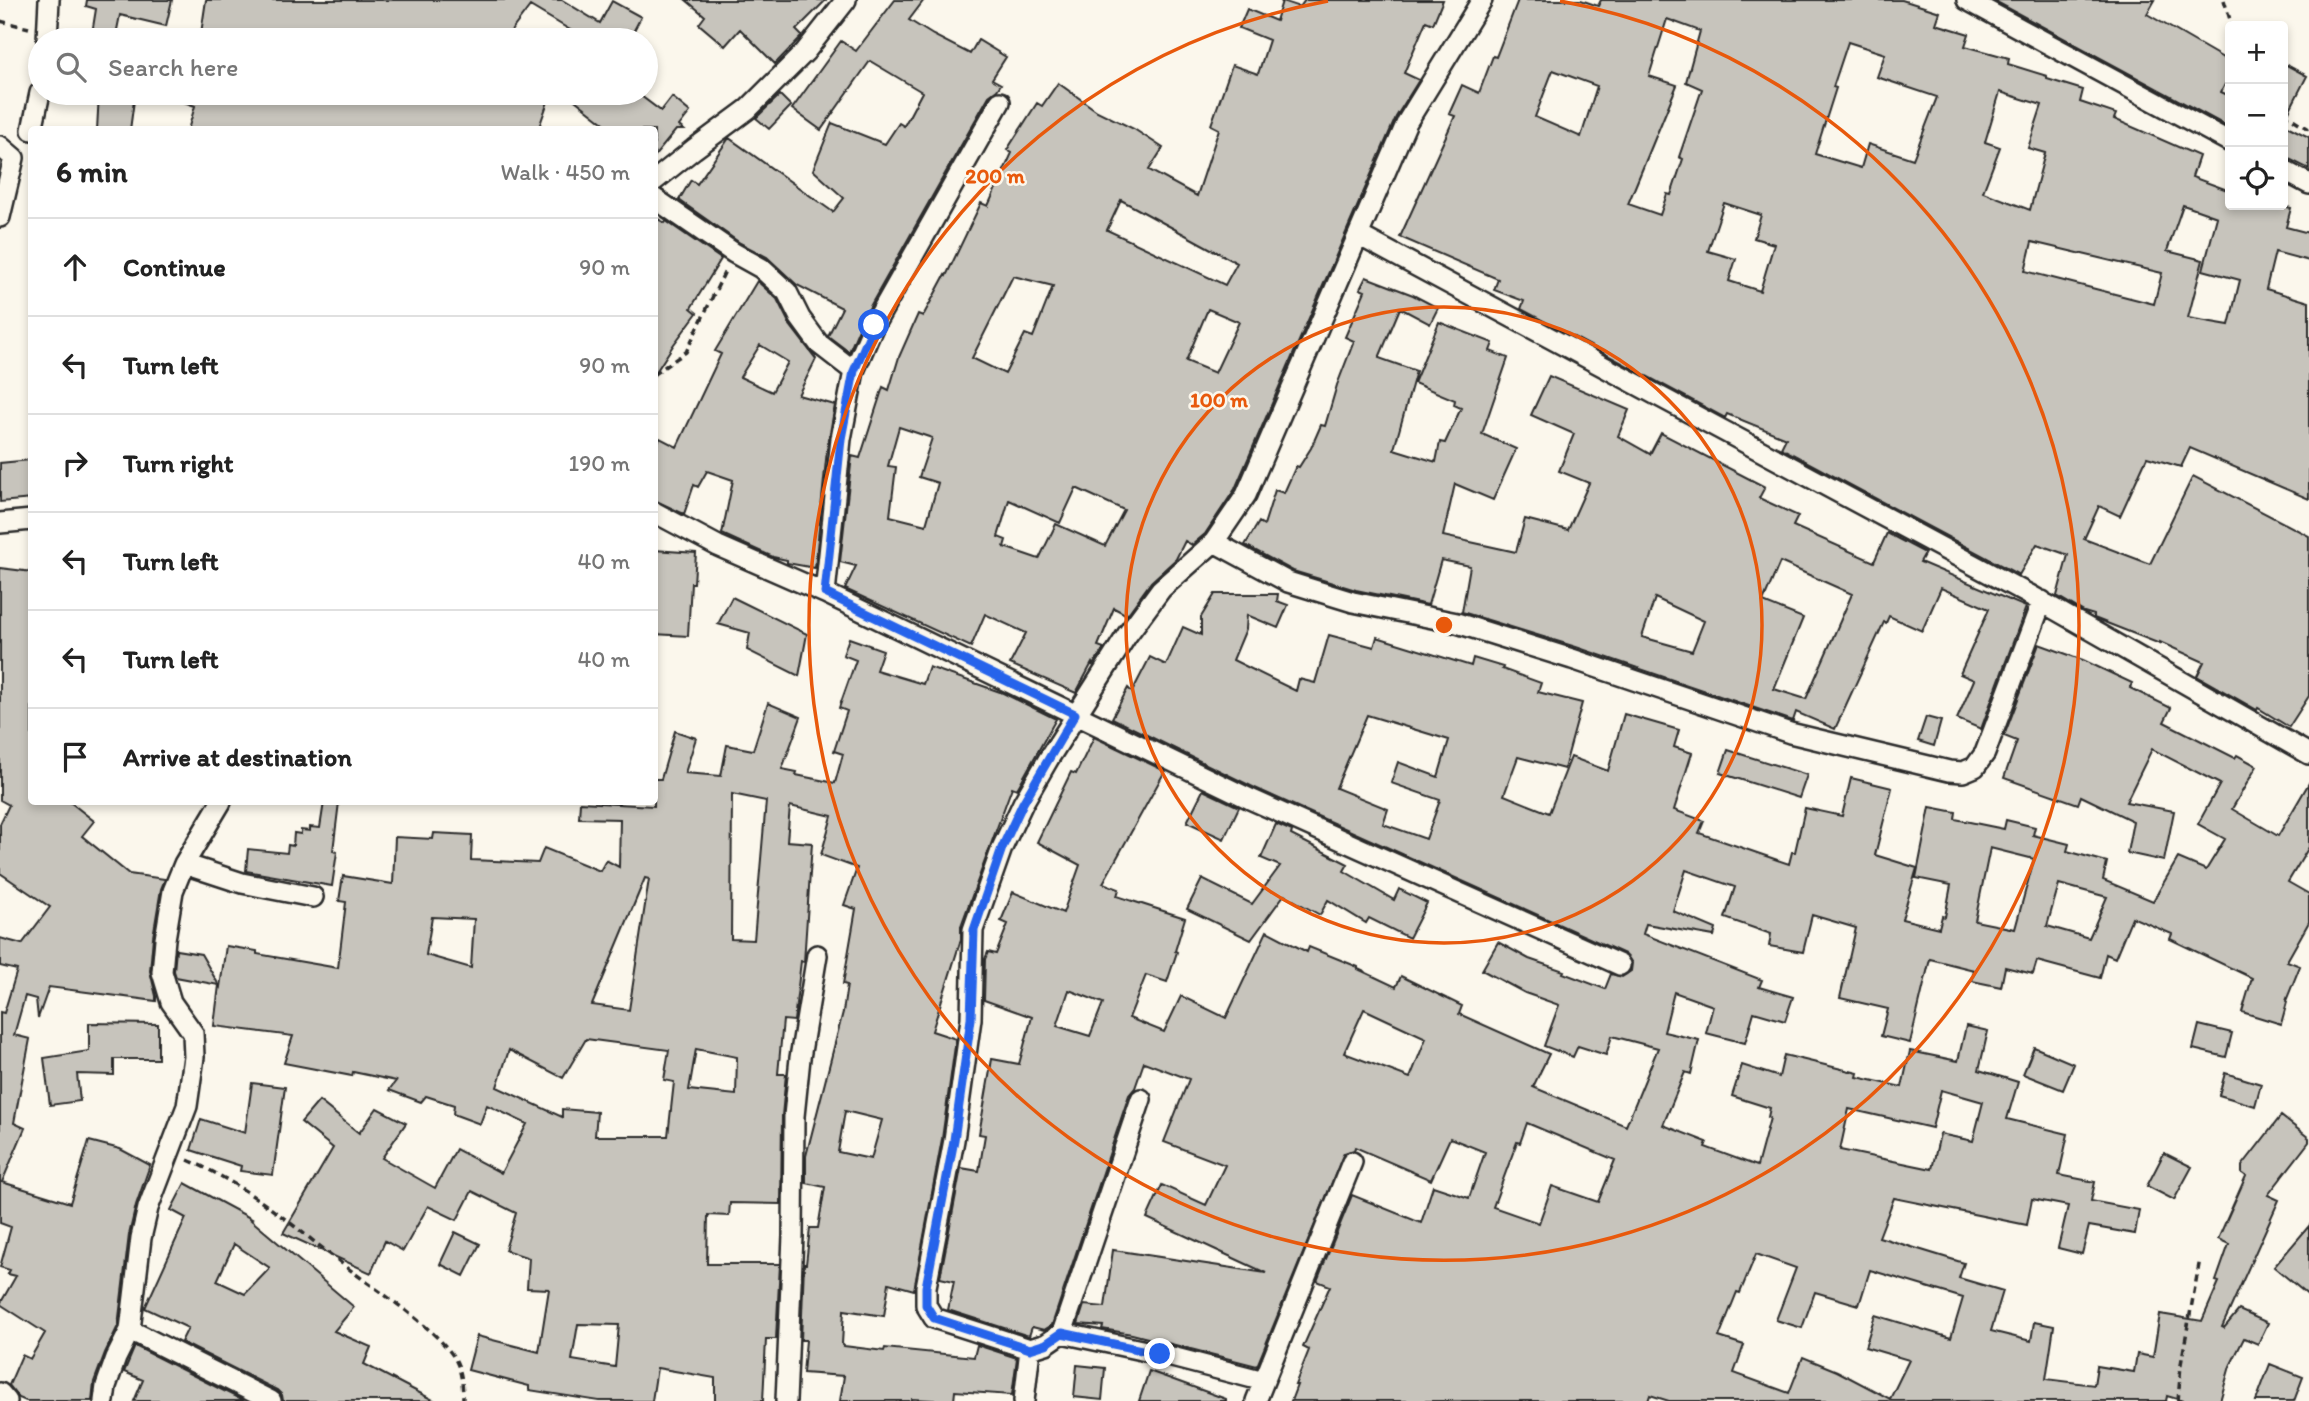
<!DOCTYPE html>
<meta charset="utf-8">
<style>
:root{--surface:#fff;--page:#f2f2f2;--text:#222;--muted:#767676;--line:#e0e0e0}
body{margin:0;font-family:Itim,sans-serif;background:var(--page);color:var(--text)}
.controls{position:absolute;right:21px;top:21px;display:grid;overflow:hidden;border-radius:7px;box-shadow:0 4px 10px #0003}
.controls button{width:63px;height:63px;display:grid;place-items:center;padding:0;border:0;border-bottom:2px solid var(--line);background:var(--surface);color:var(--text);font:35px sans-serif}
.stop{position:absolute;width:21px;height:21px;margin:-16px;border:5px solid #2563eb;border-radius:50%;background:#fff}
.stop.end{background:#2563eb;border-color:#fff;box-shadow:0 2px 7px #0008}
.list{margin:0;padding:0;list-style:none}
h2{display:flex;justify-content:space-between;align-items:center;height:91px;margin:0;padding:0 28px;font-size:30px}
h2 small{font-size:23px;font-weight:400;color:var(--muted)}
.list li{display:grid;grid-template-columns:46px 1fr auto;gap:21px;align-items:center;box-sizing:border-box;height:98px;padding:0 28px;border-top:2px solid var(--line)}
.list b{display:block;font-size:26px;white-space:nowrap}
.list em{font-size:23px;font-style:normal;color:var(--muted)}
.icon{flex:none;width:38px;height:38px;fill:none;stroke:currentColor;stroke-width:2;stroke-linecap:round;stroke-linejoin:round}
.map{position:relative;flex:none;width:2309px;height:1401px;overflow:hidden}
.search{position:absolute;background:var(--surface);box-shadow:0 4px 10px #0003;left:28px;top:28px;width:630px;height:77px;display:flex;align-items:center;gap:18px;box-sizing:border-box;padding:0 24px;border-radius:38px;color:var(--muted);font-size:26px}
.panel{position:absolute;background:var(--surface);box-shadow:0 4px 10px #0003;left:28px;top:126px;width:630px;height:679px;border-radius:7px}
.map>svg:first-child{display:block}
</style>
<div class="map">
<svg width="2309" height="1401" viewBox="0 0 2309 1401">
<rect width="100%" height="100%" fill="#fbf7ec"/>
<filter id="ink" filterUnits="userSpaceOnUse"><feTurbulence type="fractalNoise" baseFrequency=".0143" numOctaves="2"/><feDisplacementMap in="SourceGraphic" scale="14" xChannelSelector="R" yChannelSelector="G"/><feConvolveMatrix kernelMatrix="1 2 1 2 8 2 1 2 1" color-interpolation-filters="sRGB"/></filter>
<g filter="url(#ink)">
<path fill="#c7c4bc" stroke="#2b2b2b" stroke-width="2" fill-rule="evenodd" d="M87,0h85l-6,26 -46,-11 -5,25h-24l5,-31 -10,-3z
M206,0h356l38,23 12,-22 29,16 -12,23h-42l-57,-34 -25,33 -11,-9 -5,10h-289z
M686,0h140l-30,30 6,6 -27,28 -35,-35 -15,17 -26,-22 6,-8z
M895,0h29l-15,20 24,15 37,19 8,-14 28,17 -14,22 9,5 -4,6 -8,6 -126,223 -14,33 -21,-16 14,-28 -45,-23 -30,-28 -27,-14 -61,-43 12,-20 6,4 32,-46 104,74 11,-14 -31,-28 19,-47 53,21 14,-21 5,3 18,-34 -52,-31 -49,69 -29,-21 49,-68 15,10z
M1305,0h138l-10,24 -7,-3 -22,52 15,7 -23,37 -161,372 -30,45 -13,11 -7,-4 -9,18 -25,23 -24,33 -13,-7 -16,38 6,2 -11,17 -1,-2 -16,30 -66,-29 16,-31 -41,-19 -14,33 -126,-58 11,-23 -16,-4 12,-106 8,2 23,-71 6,3 10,-33 19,-43 5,2 22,-41 1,1 35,-73 7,3 24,-53 -5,-3 30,-47 5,3 16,-23 39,28 37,18 29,19 -14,22 48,26 22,-67 -8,-4 21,-60 26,9 11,-34 -30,-12 8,-19 29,12 6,-20 18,6zM1121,200l116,63 -12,22 -118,-55zM1013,276l40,10 -20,51 -8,-3 -20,40 -33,-16zM1208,309l31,13 -24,51 -29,-12zM899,427l33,11 -13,39 19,6 -12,42 -36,-9 6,-49 -8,-1zM1076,488l48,22 -19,36 -49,-22 -17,35 -35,-12 2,-7 -8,-3 11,-37 51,23z
M1518,0h63l17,6 3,-6h301l38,12 -4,12 33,10 -4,12 44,12 -1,6 39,12v3l36,11 -3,12 36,12 -2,5 85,37 -7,21 38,14v14h50l11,3 -5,19 23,6v28l-34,-9 -9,37 43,13v197l-119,-51 -9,19 -34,-10 -27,59 -21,-10 -15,33 66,25 43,-88 116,60v160l-20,31 -31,-19 -1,2 -60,-34 7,-14 -44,-20v2l-66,-26v-3l-10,-3 -27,-16 11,-41 -31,-11 -18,31 -238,-127 5,-10 -59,-24 -2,4 -204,-109 3,-8 -30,-11 4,-11 -98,-42 55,-121 -6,-2 13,-29 17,8 14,-37 3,1zM1667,19l33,12 -14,51 16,7 -23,68 4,2 -12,36 -4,-1 -7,21 -32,-11 49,-119 -28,-9zM1848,42l37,12 -8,23 60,20 -24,62 -45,-15 -7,24 -46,-14 21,-66 -3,-1zM1553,70l44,16 -16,51 -46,-20zM2000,92l42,13 -14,43 17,5 -15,57 -47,-18 17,-45 -15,-5zM1724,203l37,12 -7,23 20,6 -14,47 -31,-10 7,-22 -28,-8zM2183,205l34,12 -14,53 37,10 -11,45 -41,-7 15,-58 -36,-9zM2032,242l130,31 -8,31 -129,-33z
M1993,0h162l-8,14 83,48v13l-9,17 9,4v32z
M2283,63l24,13 -24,47z
M99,93h36l-5,37h-33z
M165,93h386l-13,37h-350l7,-24 -31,-11z
M566,93h71l24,18 11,-14 18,15 -11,14 5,4h-8l-22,27v-27h-41z
M780,95l11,11 -22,23 -13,-11z
M2283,124l26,13v32l-26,-13z
M654,217l11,6 1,-2 55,38 -30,49 6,5 -23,31 -20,31z
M1366,277l47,18 25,13 -8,16 -30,-16 -21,50 37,13 -22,78 42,13 4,-20 5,1 16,-35 -7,-3 1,-5 -41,-17 25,-61 54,21 -3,8 18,7 -26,76 34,15 -23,51 -38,-16 -12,52 73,16 9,-33 43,11 21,-47 -30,-12 15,-37 -43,-19 18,-39 80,34 -11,26 32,18 11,-21 104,54 -6,11 39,18 -5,10 81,36 13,-29 38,20 -5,9 106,45 -45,122 -24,-10 17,-39 -14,-6 29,-65 -48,-21 -19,43 -33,-15 -3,7 -2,-1 -49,107 -39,-17 -3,9 -217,-74 -114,-35 8,-46 -29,-6 -13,45 -72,-15 -63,-19 -48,-26 14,-23 5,3 11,-35 9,3 12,-27 3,1 12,-19 10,-23 4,1 12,-41 17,-44 -9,-4 20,-46 -5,-2zM1780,562l72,32 -46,105 -32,-10 29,-71 -40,-16zM1655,598l49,23 -12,30 -50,-14z
M757,281l20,18 13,26 26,34 -18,36 37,10 -8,45 -12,118 -28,-5v-3l-14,-3 -51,-23 11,-54 -26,-9 -9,16 -4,-2 -10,29 -30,-14v-51l6,-11 17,9 44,-93 -6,-3zM760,345l28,17 -16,30 -32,-15z
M30,460l2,39 -32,3v-39z
M654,550l42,3 -2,30h-3l-3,53 -34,-2z
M0,568l32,4v230h38l24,19 -12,15 47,38 36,5 -4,10 -8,48 -3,34 6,25v5l-107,-14 -11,31 -2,-19 -11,-3 -11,39 16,4 -16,84 11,5 -23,54 68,21 19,-62 31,8 30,16 -14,40 -7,30 -11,91 -13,27 -11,29 -2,19h-66l-7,-3 -10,-13 13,-30 8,4 15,-26 -45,-29 16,-28 -8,-2 2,-4 -10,-3 11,-40 -11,-4v-211l4,1 13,-43 -17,-4v-28l22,6 28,-37 -50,-34v-49l9,-19 -9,-5z
M1215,594h63l-1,7 11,4 -10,23 -31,-13 -1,14 -13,31 63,31 3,-12 16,4 14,-48 45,12 3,-10 94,29 2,-8 30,9 -1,2 39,14 -3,9 44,11 -18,66 -46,-12 -14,38 45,18 22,-56 37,14 16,-57 55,16 -5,17 18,6 -18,57 30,11 -5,12 90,31 3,-12h3l10,-44 37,8 9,-38 41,10 -17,67 42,13 -15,51 37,9 3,-12 3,1 6,-32 -35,-7 14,-71 26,5 -1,7 49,10 2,-9 29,7 -2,8 36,9 -2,7 40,11 -4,18 50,21 25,-43 28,12 19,-31 -27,-15 22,-40 -68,-35 -26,53 48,9 -10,50 -37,-8 6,-32 -52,-25 -3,8 -74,-26 13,-37 -13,-5 35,-92 44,16 49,23 -2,5 41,20 -7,14 71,36 2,-3 20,11 -25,43 46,27 31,-53v64l-21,35 21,12v28l-22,39 13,5 -14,35 1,1 -6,22 -39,-12 10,-34 -82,-39 2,-5 -40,-17 -17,41 -9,-4 -6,24 -63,-17 -4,13 -28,-7 -4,20 -29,-6 2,-11 -44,-11 -20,84 -29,-7 7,-27 -48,-11 16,-70 -44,-13 -9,37 -34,-6 2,-12 -46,-16 10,-31 -49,-17 -13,41 43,18 -2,7 -68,-12 -3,10 119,46 -3,7 34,10 -8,24 -31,-9 -9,31 -39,-10 7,-27 -39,-14 -10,40 35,8 -8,34 -6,-2 -22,53 44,17 -2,5 52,19 13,-48 -2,-1 2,-9 -38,-12 10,-31 37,12 5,-22 74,18 -1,4 45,10 8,-36 48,10 8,-35 22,5 -9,39 39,12 -11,37 61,15 -9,41 36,7 -4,19 48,9 -4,24 -46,-8 -7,28 -24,-6 10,-42 -36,-7 -5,26 -133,-27 -15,39 85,26 -5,15 44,13 -12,40 40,10 3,-19 20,4 -8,53 48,6 3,-19 37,6 3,-18 16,3 7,-43 42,7 17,-39 -3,-1 13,-37 -11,-5 28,-63 -4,-3v-7l39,-50 28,22v4l-41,53 11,5 -57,127 2,1 15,-18 29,13 -10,21 -14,-6 -14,28 -10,35h-36l-17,-5 -1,5h-497l-19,-6 -2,6h-357l6,-16h-2l14,-35 -6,-3 27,-61 -13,-5 35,-86 69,28 12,-37 36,12 16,-46 -35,-14 -19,42 -76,-33 -1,3 -10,3 -87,213 -125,-32 -30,-5 1,-3 -25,-2 6,-19 21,2 8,-57 153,23 -119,-55 15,-33 44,20 19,-40 -61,-23 25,-63 -45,-17 -9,26 -6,7 -77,230 -8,5 -12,-3 -3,9 -81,-26 6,-29 -14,-3 21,-110 18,3 6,-36 -6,-1 13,-75 27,5 13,-47 -48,-17 1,-41 3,-7 8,2 12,-30 -7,-3 12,-29 50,21 17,-48 -43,-23 34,-70 5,2 18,-37 71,34 -62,112 16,6 -2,7 68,22 -10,33 2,1 -10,30 -21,-7 -17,43 35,14 17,-36 45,22 41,-87 40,21 2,-5 49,20v2l38,18 5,-11 61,30 -3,8 90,40 -16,33 93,39 32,-78 -46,-12 -6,19 -28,-9 -5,11 -29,-11 15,-41 -34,-12 -43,-23 16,-28 31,17 35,12 -1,2 42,16 6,-15 11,3 9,-6 1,-8 -7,-9 -370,-166 -143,-70 16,-30 4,4 18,-35 16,8 17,-38 18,8v-18zM1367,715l82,25 -11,37 -40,-15 -7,21 49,17 -14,39 -43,-15 5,-15 -52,-21zM1990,848l44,11 -19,70 -40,-8zM2059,884l48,13 -18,41 -42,-12zM1069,990l34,13 -13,33 -33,-10zM1364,1009l62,29 -16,40 -66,-25zM1941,1090l42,12 -10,39 -33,-7 -8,35 -92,-19 9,-41 83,19zM1527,1123l88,37 -17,42 -46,-16 -13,37 -46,-16 24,-65 3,1zM1756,1254l40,14 -20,52 26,8 13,-36 44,13 11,-35 93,28 -12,40 -76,-23 -10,32 44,13 -19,39 -53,-28 -34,-14 -14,36 -55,-20 10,-28 -25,-8 18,-45 3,1z
M732,597l75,37 -8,42 -52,-26 3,-17 -32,-9z
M849,638l34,12 -7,20 47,14 6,-17 74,26 53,26 -39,70 -5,-2 -51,139v13l-29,92 24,8 -14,100 -28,151 -25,-7 -5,33 -40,-6 -2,34 2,2 40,5 1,-3 89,9 3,-12 40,13 -5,37 -57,-4 -1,10 -42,-2v2h-72l4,-25 -41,-3 3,-33h-5l3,-76h2l4,-36h8l7,-41 -19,-4v-27l37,-144 4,-27 -4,-1 13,-75 -12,-4 13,-37 -36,-13 11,-39 -42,-10 -3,35 25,2 -8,119 -3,-1 -7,60 -11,-1 -5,54h8l-4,42 -1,88 -51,-1 -1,13 -21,-1 -1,49h73l-4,75h-10l-3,62h-48v-23l-58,-10 -5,33h-53l-70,-11v-4l-61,-16 9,-34 62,16 10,-63 -22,-1 2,-30 -24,-8 11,-37 -44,-22 -15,29 -29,-14 -25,45 -18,-10 -14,32 -88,-40 50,-85 -32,-26 18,-21 40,32 18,-25 29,15 -24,35 53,30 21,-39 45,24 26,-49 -40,-19 -7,19 -27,-10 1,-9 -28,-9 -5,6 -32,-12 7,-9 -43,-9 -1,4 -68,-13 9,-27 -79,-10 5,-41 -43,-8 -2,-6 2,-21 25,4 19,33 6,-41 31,5v3l81,14 8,-66 -7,-1 4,-25 50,8 2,-47 38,2 1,-6 38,2 -1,25 67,3 6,-15 56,23 6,-11 13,7 1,-48 -41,-1 1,-16 74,4v-27h7l14,-48 21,7 -11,35 36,3 6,-31 26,5 15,-47 33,14 -19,52 15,3 -1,3 39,8 8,-29 -9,-3 13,-40 -8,-3 17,-48 -13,-5zM732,794l34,7 -12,139 -23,-1zM645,878l4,1 -20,131 -37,-5zM432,917l42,2 -3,49 -45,-13zM586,1039l83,11 -5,30 10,2 -6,54h-73l2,-24 -35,-3v8l-65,-30 12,-37 54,28zM696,1049l41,8 -1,38 -47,-5zM845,1111l37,9 -11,39 -33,-7zM578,1324l41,1 -4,42 -43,-7z
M1926,717l15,4 -7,25 -16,-5z
M1728,750l79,25 -8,23 -79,-25z
M1203,790l36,17 -15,32 -37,-17z
M324,802h15l-6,49 4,1 -5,34 -86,-15 2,-22 39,4 1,-8 5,1 1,-13 7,1v-4l9,1v-4l10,1z
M1276,824l16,7 -1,4 57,29 -4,7 50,29 5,-11 28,14 -18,35 -40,-20 -3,5 -38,-23 -8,15 -36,-20 -33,45 -64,-31 15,-30 50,25 28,-38 -19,-8z
M89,1023l69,1v35h-44v16l-37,-1 3,27 -30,4 -6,-47 45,-7z
M2199,1025l33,8 -6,24 -33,-8z
M2034,1047l40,17 -11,26 -40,-16z
M2225,1073l36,11 -6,22 -36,-11z
M252,1083l33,4 -12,88 -33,-4 1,-5 -50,-16 10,-31 44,14z
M2164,1153l28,14 -18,33 -27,-14z
M185,1183l67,36 -1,1 103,87 -20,24 37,16 -7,17 71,37h-152l-1,-6 -5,-5 -96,-48 7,-14 -43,-20 41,-90 -15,-8zM234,1244l36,24 -25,26 -28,-13z
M2309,1226v70l-35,-29z
M455,1232l25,12 -16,32 -24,-12z
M135,1346l109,55h-110l9,-21 -19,-8z
M2270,1364l33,13 -9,24h-38z
M1077,1365l28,3 -3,32 -28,-3z
M1149,1371l77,28v2h-87z"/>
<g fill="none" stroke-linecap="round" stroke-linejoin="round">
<g stroke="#2b2b2b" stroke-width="24">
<path id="street" d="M1967,0l263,142
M47,40l2,-40
M32,130l8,-37
M0,146l14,12 -14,59
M2283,170l26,14
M654,181l40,-32 54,-40 57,-57 41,-52
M654,198l80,55 27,15 26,24 13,26 19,26 35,27
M1360,236l668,358 281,160
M654,512l64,34 107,47 425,206 370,166
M0,523l32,-3
M1214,542l74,40 65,20 104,21 115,36 218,74 159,38 14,1 12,-5 10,-14 57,-152
M825,593l16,-154 13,-68 20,-46 126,-223
M184,864l58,19 71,14
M130,1330l141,71
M1062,1333l79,-234
M1030,1349l-96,-31 -8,-13v-18l28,-147 17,-121 2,-89 29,-82 21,-45 26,-45 78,-123 34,-46 53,-47 32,-47 161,-373 75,-122
M0,1393l7,8
M104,1401l2,-15 10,-28 14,-28 11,-92 7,-30 39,-102 7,-49 -1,-24 -22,-31 -9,-30 3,-33 8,-48 11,-27 37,-62
M786,1401l7,-165 1,-120 6,-58 17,-103
M1024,1401l6,-52 16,-5 16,-11 98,21 104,27
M1256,1401l96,-239"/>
</g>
<path stroke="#2b2b2b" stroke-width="3.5" stroke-dasharray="7 5" stroke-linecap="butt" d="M2224,0l8,26
M0,21l29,7
M2283,113l26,16
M654,374l32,-22 39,-81
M188,1160c63,27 111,71 165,112 28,21 84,57 102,87 7,12 8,29 8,42
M2178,1401l3,-37 19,-105"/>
<use href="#street" stroke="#fbf7ec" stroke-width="19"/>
</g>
</g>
<g fill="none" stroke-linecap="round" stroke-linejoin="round" filter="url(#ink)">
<path stroke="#2563eb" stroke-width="9" d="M874,325l-20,46 -13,68 -16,154 250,121 -52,89 -21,45 -28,82 -3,89 -17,121 -28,147v18l8,13 96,31 16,-5 16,-11 98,21"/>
</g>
<g fill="none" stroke="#e8590c" stroke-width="3.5">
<circle cx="1444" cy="625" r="318"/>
<path d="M1560 1A635 635 0 1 1 1328 1"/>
</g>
<circle cx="1444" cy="625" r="10" fill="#e8590c" stroke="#fbf7ec" stroke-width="3.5"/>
<g font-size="21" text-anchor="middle" font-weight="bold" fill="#e8590c" stroke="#fbf7ec" stroke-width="5" stroke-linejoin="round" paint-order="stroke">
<text x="995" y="183">200 m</text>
<text x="1219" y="407">100 m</text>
</g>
</svg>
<div class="controls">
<button>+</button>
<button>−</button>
<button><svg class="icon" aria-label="locate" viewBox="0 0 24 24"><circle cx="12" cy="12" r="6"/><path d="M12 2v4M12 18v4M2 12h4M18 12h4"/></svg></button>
</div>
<div class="stop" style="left:874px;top:325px"></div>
<div class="stop end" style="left:1160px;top:1354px"></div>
<div class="search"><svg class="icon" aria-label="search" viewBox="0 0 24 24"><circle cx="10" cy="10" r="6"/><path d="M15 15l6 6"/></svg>Search here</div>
<section class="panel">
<h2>6 min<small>Walk · 450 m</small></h2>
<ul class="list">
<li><svg class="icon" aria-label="ahead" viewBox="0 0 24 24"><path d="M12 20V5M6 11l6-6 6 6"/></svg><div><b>Continue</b></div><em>90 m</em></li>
<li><svg class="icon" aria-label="left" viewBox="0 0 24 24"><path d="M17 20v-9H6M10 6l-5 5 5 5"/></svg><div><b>Turn left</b></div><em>90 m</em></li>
<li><svg class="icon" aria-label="right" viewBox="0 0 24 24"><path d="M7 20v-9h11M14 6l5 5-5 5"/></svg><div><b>Turn right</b></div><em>190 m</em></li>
<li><svg class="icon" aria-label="left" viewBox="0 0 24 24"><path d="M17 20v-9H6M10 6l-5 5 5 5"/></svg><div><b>Turn left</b></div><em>40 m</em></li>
<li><svg class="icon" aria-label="left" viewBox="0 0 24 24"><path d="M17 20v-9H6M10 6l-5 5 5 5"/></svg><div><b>Turn left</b></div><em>40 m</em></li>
<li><svg class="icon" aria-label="arrive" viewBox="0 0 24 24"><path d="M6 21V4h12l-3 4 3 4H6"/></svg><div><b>Arrive at destination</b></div></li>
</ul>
</section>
</div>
